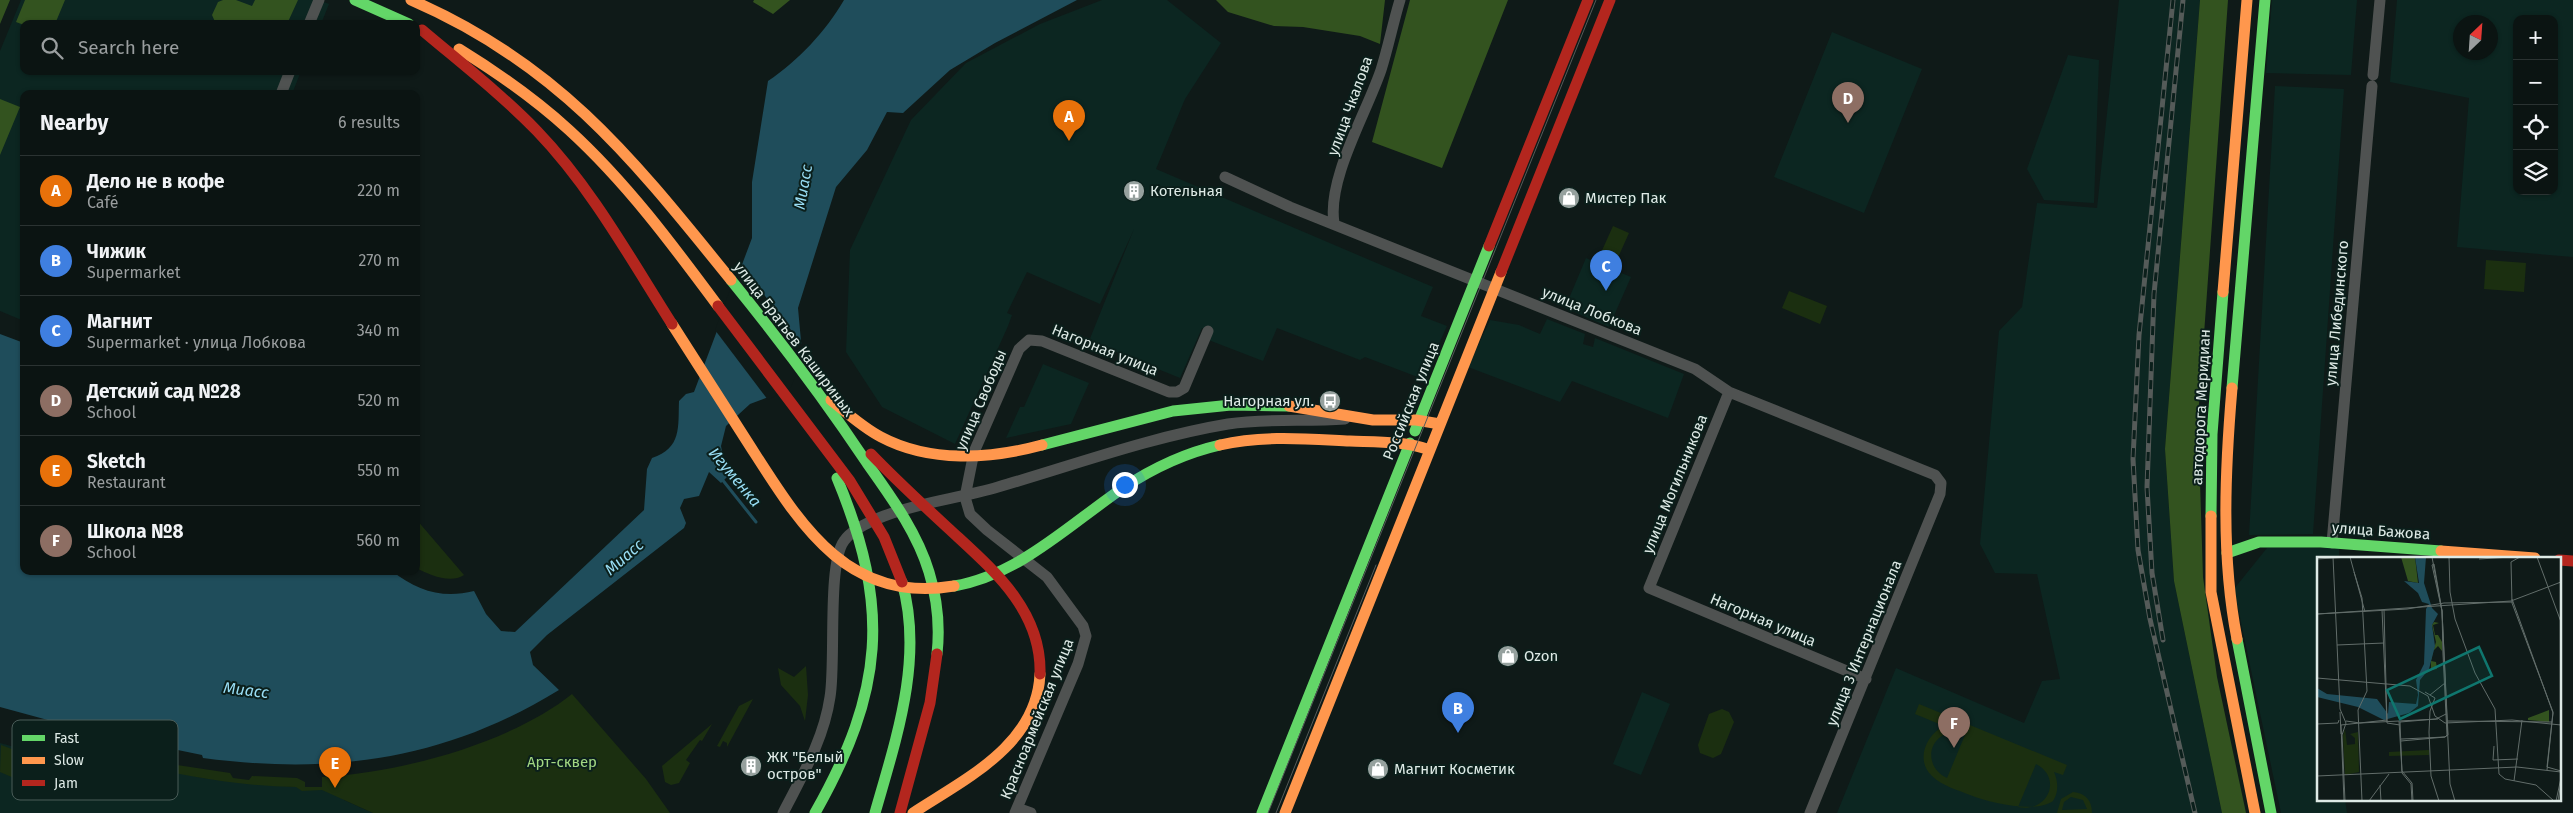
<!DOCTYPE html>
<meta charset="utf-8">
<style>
:root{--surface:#0b1412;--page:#192120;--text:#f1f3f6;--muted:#9a9e9f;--line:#2b3332;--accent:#0b8043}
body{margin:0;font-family:"Fira Sans",sans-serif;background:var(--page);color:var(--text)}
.controls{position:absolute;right:15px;top:15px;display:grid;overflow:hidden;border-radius:10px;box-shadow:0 1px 4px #0004}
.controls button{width:45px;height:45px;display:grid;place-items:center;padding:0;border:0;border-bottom:1px solid var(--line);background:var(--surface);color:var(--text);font:25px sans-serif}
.compass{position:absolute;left:2453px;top:15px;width:45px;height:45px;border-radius:50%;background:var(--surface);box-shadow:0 1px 4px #0004;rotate:25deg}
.you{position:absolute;left:1124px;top:484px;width:18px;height:18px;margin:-12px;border:4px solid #fff;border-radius:50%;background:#1a73e8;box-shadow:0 0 0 8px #1a73e833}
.badge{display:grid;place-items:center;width:32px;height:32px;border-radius:50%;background:var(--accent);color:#fff;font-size:16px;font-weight:700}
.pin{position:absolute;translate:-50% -41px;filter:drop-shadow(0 1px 2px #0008)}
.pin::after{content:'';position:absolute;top:26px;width:18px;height:15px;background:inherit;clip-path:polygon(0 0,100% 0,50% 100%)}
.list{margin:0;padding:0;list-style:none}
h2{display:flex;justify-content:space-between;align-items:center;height:65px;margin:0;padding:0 20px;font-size:21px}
h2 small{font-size:16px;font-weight:400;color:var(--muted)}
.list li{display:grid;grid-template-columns:32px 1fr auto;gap:15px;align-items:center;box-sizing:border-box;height:70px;padding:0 20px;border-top:1px solid var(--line)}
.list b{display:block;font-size:19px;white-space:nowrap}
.list p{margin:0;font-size:16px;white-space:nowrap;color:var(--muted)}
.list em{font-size:16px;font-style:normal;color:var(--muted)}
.icon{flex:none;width:28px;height:28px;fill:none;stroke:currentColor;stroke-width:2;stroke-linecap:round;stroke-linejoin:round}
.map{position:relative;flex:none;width:2573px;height:813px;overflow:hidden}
.search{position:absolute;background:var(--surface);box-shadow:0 1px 4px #0004;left:20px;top:20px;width:400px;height:55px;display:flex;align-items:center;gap:12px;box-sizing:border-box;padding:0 18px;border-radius:10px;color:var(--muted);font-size:19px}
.panel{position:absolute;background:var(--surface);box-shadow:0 1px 4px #0004;left:20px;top:90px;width:400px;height:485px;border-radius:10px}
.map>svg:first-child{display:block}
</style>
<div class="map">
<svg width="2573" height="813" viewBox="0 0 2573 813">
<rect width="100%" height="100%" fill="#0f1a18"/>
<path fill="#0c2621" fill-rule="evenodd" d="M21,0h298l10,4 -8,20h-297v47h277l-9,23h-268v227l-24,-10v-260z
M1102,0h65l54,43 -36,56 -29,70 277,118 -12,29 26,10 -24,53 -58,-22 -5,3 -83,-32 -14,33 -57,-22 2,-8 -6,-3 -22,50 -91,-37 45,-112 -34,75 -73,-32 -20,41 5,2 -4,11 -53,118 -73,-37 -36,-55 4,-102 61,-130 55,-57 74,-39z
M2119,0h81l-35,449 9,132 48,232h-385l59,-145 128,55 18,-42 18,-2 -23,-105 -42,-1 -15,-29 19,-213 23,-24 15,-104 60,5z
M2272,0h85l-6,75 -85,-2z
M2397,0h176v257l-116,-10 12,-149 -79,-16zM2517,19h37v172h-37zM2460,22h30v30h-30z
M1832,32l90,37 -58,144 -90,-36z
M2068,55l31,5 -5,143 -50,-3 -17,-31z
M2275,86l69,3 -31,445 -64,1z
M1586,258l45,19 -22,50 -44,-19z
M1547,319l38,15 -2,10 10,3 2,-9 89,36 -16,44 -96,-37 -12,21 -92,-35 22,-47 29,5 21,9z
M1043,364l46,19 -18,41 -65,14 14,-31h4z
M2267,548h72v10h-21v241h27l2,14h-66l-47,-224z
M1642,692l28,12 -29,71 -28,-11z
M37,738l57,19 9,-1 100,22 90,9h30l22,10 -1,3 29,13h-373v-70l22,6z"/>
<path fill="#1b2f10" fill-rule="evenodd" d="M1613,226l16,7 -13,29 -16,-7z
M2486,260l40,3 -2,29 -40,-3z
M1789,291l38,15 -7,18 -38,-16z
M416,519l48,56c-14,9 -34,0 -48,-7z
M806,666l2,29 -3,26 -5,-15 -19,-21 -3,-17 16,9z
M572,694l74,85 24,34h-297l-51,-23 -20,1 -6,-4c-65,-1 -130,-14 -193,-31l-9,1 -57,-19 -15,11 -4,-1 15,-9 3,-11 46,12 2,6 14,4 5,-3 51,14 3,5 15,3 5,-4 53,8 3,5 16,2 3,-4 45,2 8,4v5h17v-10c78,-4 189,-34 250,-83z
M753,699l-26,48v-4l-4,-2 -3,6 -3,-1 22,-40z
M1919,704l148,61 -4,10 -9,-3c4,9 5,20 -1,29 -16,12 -61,3 -83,-6 -12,-5 -28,-9 -38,-19 -17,-16 -6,-41 12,-50l-29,-12zM1955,732l10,3 -18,43c-24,-11 -20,-44 8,-46zM2036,764c27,14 12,49 -18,43z
M1722,709l7,3 5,10 -13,32 -8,4 -13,-5 -2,-8 11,-31z
M712,724l-10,17 -2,-1 -14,20 4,3 -11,20 -8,2 -6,-3 -3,-16z
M1,745l27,10 -14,23 -14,-6z
M2073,792c13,1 19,9 19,21h-35l4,-14zM2071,797l12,3 4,9 -25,1 2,-8z"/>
<path fill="#33531f" d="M0,0h10l-10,24z
M25,0h40l-10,24 -31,1 -8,-3z
M223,0h13l16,6 3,-6h43l-11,24h-71l-4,-9 6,-13z
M754,0h36l-17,14 -20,-12z
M1216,0h169l-5,44 -20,-8 -57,-9 -29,-1 -46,-14z
M1410,0h98l-66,168 -70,-26z
M2200,0h28l-30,418 5,159 14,100 29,136h-24l-48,-232 -9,-132z
M0,99l20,8 -20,48z"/>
<path fill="#1f4d5b" d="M844,0h233l-82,43 -45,27 -47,43 -16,-1 -20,38 -31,37 -38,121 4,44 -31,44 -21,8 -24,22 -5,20 6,31 -6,6 -12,-11 -10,24 -15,3 -4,9 6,15 -2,5 -137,107 -17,17 3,13 26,25c-114,70 -226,85 -356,68l-1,-3 -63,-13 -3,2 -136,-37v-373l24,9v228h368c25,20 51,28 82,20l12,23 15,17 14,1 129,-122 3,-41 5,-11c30,-10 26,-31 27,-57l7,-7 8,-2 58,-154v-56l16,-101c30,-20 58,-50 76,-81z"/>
<path fill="#0f1a18" d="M740,263l64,84 1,5 -14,35 -23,13 -53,-70z"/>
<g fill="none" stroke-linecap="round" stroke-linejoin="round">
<path stroke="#1f4d5b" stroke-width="3" d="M721,478l35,44"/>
<path stroke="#4f5251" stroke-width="11" d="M309,24l10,-24
M2373,75l7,-75
M281,94l9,-23
M1225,177l65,30 405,162 34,23 206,83 6,8 -1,11 -130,319
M1334,223c-7,-44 32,-109 47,-153 7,-22 12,-47 19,-70
M1729,392l-80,196 217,91
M2332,543l40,-457
M1017,808l14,5
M783,813c19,-37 41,-74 47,-116 6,-34 -3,-133 14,-156 8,-12 27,-20 40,-25 37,-14 77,-18 114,-29 76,-22 152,-50 230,-63 39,-6 78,-2 117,-5
M1015,813l63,-149 8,-28 -3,-10 -36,-49 -60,-47 -17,-16 -5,-17 9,-45 45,-103 10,-9 13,1 127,51h8l7,-4 24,-57"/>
<path stroke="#63d668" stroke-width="11" d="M355,0l54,24
M731,280c48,59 94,120 136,183 24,34 50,69 62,109 8,26 11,55 8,82
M2232,388l33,-388
M1415,431l74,-185
M1042,445l131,-34 58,-6 58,1
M2211,516l1,-82 11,-142
M2227,553l32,-11h62l120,9
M954,586c65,-11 116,-62 169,-98 30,-20 62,-35 97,-43
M2237,639l34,174
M815,813c69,-122 76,-205 22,-335
M875,813c21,-74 49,-154 27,-231
M1262,813l148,-370"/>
<path stroke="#ff974d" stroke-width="11" d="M411,0c148,64 222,159 320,280
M459,49c39,24 76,50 110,81 57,52 103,114 149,176
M2223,292l24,-292
M672,324c26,41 52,81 78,122 50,78 97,158 204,140
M2232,388c-7,83 -11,169 5,251
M831,400c16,13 31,27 50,37 49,26 109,22 161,8
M1289,406l84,14h43l24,4
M1220,445c43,-10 87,-6 130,-4 28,1 54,0 80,9l71,-178
M2211,516v76l44,221
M2441,551l94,7
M913,813c52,-34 124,-68 127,-139
M1285,813l145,-363"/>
<path stroke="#b3261e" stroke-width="11" d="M422,30c39,33 79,64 115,101 54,56 93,127 135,193
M1489,246l99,-246
M1501,272l109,-272
M718,306l132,175 34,56 18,45
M871,454c25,26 51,50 77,74 43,40 94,81 92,146
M2559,560l14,1
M900,813l30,-110 7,-49"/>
<path stroke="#555b59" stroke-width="1" d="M1268,813l328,-813
M1276,813l100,-248"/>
<g stroke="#555b59" stroke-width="5">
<path id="rail" d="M2173,0l-34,335 -6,124 5,91 12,69 45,194
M2163,640l-11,-67 -5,-86 7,-193 29,-294"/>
</g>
<use href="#rail" stroke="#0b1f1b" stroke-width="3" stroke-dasharray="9" stroke-linecap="butt"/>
</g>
<defs>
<g id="building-disc" transform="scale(1.125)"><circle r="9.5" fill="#96a19e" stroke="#0b1f1b"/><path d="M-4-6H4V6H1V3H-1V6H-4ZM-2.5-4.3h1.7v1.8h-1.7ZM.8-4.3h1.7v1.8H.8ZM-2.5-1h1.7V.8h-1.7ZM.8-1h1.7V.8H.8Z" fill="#fff"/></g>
<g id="shop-disc" transform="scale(1.125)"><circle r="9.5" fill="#96a19e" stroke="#0b1f1b"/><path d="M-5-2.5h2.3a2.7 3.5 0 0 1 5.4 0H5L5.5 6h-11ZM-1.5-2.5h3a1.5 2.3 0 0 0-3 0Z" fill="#fff"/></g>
<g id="bus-disc" transform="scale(1.125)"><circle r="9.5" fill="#96a19e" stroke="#0b1f1b"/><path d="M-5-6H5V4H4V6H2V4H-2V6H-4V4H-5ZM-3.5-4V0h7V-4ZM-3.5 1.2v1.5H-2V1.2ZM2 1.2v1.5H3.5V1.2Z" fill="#fff"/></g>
</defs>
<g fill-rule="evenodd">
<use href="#building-disc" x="1134" y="191"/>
<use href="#shop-disc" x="1569" y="198"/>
<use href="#bus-disc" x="1330" y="401"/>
<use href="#shop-disc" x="1508" y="656"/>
<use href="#building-disc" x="751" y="766"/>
<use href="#shop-disc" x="1378" y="769"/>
</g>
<g text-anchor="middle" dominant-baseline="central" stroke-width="4" stroke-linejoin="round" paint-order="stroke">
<g font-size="15" fill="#deeae6" stroke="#0b1f1b">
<text transform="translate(1350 106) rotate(-70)">улица Чкалова</text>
<text transform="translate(1592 311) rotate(22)">улица Лобкова</text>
<text transform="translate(2337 313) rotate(-85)">улица Либединского</text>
<text transform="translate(794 339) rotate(53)">улица Братьев Кашириных</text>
<text transform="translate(1105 350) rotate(22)">Нагорная улица</text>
<text transform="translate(981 400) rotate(-67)">улица Свободы</text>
<text transform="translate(1411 401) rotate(-68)">Российская улица</text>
<text transform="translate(2201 407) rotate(-87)">автодорога Меридиан</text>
<text transform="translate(1675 484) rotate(-68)">улица Могильникова</text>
<text transform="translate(2381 531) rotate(4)">улица Бажова</text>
<text transform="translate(1763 620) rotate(23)">Нагорная улица</text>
<text transform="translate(1864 643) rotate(-68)">улица 3 Интернационала</text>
<text transform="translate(1037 719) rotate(-68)">Красноармейская улица</text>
</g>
<g font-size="15" fill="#deeae6" stroke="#0b1f1b" text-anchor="start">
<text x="1150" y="191">Котельная</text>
<text x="1585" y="198">Мистер Пак</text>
<text x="1314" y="401" text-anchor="end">Нагорная ул.</text>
<text x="1524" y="656">Ozon</text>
<text x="767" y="757">ЖК "Белый<tspan x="767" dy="17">остров"</tspan></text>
<text x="1394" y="769">Магнит Косметик</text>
</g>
<g font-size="15" fill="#a2d782" stroke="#0b1f1b">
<text x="562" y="762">Арт-сквер</text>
</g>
<g font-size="16" font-style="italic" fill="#98ddf4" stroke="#0b1f1b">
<text transform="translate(803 187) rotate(-80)">Миасс</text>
<text transform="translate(735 477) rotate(50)">Игуменка</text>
<text transform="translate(624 557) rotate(-41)">Миасс</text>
<text transform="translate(246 690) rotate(7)">Миасс</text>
</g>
</g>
<g transform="translate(2317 557)">
<rect width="244" height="244" fill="#0f1a18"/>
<path d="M28,172l2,16 8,-1v-6l-5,-4 8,-2 1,40 -14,3 -2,-39zM112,193v5l-40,1v-4z" fill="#1b2f10"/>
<path d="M84,0h14l3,26 -10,-2zM117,65l5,1 -6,2 2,10h3l4,7v9l-4,-5 -5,5 -2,10 5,1 1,7 -6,1v-12l5,-16 -4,-17zM232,153v12l-21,-2v-2z" fill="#33531f"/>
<path d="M98,0h11l-2,26 8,25 6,6 -6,11 3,21 -6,23 -9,11 -2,26 -9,7 -25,7 -26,-13 -41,-10v-9l10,6 50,5 11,15 1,-12 27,2 2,-9 -2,-15 8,-16 2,-55 3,-5 -7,-2 -4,-9 -14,-12 15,2z" fill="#1f4d5b"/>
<path fill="none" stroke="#626d6a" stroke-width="1" d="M16,0l7,152 6,14 -4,12 3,66M33,0l15,55M115,0l10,54 8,173 5,17M132,0l1,35 5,27 20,54 20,36 4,65 6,5 31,6 18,16M203,0l-9,5 1,41 41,109 -6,55 14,4M220,0l24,65M0,2l32,-2M162,2l32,-2M37,15l8,26 5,93 -9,19 4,91M195,42l41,114 -6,57M65,53l5,112M67,53l3,113 13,2M0,57l194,-13 50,-19M0,57l90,-5 37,-6 69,-1M20,88l47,-2M0,121l93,8 18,10 7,20 10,7 67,-3 49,5M108,135l10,6 -5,13 -1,21 2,44 8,25M113,138l15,-12M23,155l1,22M29,164l14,2 78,-4M82,164l3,50 10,12 1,18M130,164l105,1M0,167l21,-1 1,-3M83,183l1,-1h1l43,-2 2,-2 -4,-81 -1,-43 -10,-46 2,-1 8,47 6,124 -3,2 -44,4M177,189l-1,14 25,-1M0,219l200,-9 44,5M197,224l8,-61M63,228l1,16M27,244l-3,-76 46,-5M52,244l20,-27M95,244l-1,-17 -9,-11 -2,-51 36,-3 10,-5M239,244l5,-23M241,244l3,-19"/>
<path fill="#0f766e" fill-opacity="0.15" stroke="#0f766e" stroke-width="2.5" d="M162,90l13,29 -92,43 -13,-29z"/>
<rect width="244" height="244" fill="none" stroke="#deeae6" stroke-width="2.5"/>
</g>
<rect x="12" y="720" width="166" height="80" rx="8" fill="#0b1f1b" stroke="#4a5c58" stroke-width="1"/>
<rect x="22" y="735" width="23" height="6" fill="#63d668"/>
<rect x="22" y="757" width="23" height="7" fill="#ff974d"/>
<rect x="22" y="780" width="23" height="6" fill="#b3261e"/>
<g font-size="14" fill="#deeae6">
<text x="54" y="743">Fast</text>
<text x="54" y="765">Slow</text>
<text x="54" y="788">Jam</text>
</g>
</svg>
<div class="controls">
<button>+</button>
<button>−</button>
<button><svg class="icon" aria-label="locate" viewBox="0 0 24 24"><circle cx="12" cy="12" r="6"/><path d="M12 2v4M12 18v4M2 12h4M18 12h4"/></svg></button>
<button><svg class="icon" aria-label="layers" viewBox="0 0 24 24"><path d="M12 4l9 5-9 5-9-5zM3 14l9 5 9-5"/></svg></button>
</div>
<svg class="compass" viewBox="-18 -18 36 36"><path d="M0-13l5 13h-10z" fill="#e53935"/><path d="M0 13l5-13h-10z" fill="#9a9e9f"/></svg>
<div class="you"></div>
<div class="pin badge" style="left:1069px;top:141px;background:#e8710a">A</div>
<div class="pin badge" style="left:1458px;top:733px;background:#3f7fe0">B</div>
<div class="pin badge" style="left:1606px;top:291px;background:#3f7fe0">C</div>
<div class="pin badge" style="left:1848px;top:123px;background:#8d6e63">D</div>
<div class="pin badge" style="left:335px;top:788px;background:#e8710a">E</div>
<div class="pin badge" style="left:1954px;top:748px;background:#8d6e63">F</div>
<div class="search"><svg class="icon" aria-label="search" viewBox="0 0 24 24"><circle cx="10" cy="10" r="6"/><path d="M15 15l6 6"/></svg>Search here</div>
<section class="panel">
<h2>Nearby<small>6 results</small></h2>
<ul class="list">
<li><span class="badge" style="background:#e8710a">A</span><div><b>Дело не в кофе</b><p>Café</p></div><em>220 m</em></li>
<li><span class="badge" style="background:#3f7fe0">B</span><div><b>Чижик</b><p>Supermarket</p></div><em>270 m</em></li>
<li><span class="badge" style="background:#3f7fe0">C</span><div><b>Магнит</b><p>Supermarket · улица Лобкова</p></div><em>340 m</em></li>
<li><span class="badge" style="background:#8d6e63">D</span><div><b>Детский сад №28</b><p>School</p></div><em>520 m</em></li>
<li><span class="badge" style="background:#e8710a">E</span><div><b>Sketch</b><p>Restaurant</p></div><em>550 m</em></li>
<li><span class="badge" style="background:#8d6e63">F</span><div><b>Школа №8</b><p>School</p></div><em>560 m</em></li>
</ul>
</section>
</div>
